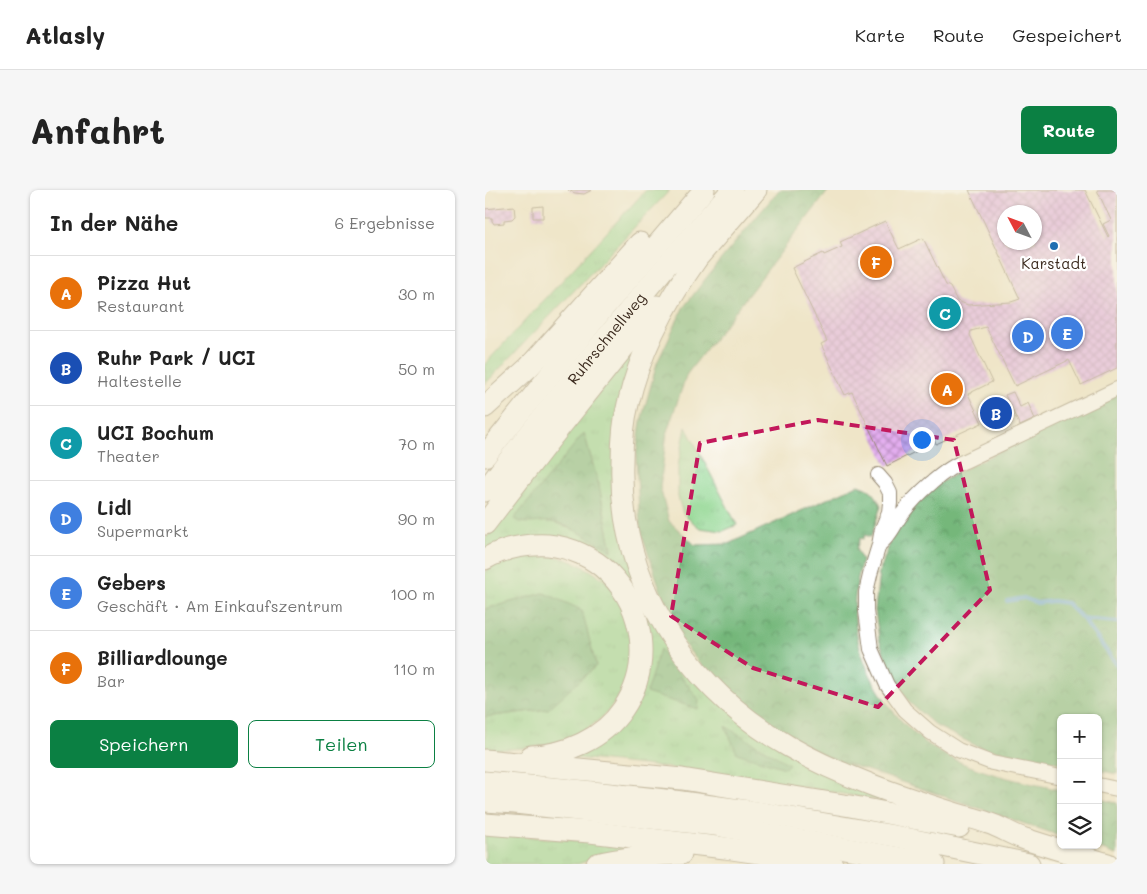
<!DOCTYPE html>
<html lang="de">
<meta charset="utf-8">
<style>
:root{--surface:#fff;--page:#f6f6f6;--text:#222;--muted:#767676;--line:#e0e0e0;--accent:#0b8043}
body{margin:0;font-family:Mali,sans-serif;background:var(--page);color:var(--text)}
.controls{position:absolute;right:15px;bottom:15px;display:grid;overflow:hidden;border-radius:8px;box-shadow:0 1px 4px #0004}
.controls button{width:45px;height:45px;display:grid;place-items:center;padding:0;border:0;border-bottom:1px solid var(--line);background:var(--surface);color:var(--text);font:25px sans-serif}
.compass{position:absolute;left:512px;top:15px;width:45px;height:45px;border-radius:50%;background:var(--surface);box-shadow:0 1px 4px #0004;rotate:311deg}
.you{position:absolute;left:436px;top:249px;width:18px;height:18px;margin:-12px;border:4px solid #fff;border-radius:50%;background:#1a73e8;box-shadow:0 0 0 8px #1a73e833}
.badge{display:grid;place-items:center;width:32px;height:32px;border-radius:50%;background:var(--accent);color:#fff;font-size:16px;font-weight:700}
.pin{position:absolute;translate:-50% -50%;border:2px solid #fff;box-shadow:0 1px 5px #0006}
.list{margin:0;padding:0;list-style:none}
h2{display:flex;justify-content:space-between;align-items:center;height:65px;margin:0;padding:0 20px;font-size:21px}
h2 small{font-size:16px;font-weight:400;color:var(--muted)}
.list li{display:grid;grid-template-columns:32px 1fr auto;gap:15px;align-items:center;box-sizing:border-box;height:75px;padding:0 20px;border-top:1px solid var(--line)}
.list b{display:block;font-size:19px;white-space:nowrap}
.list p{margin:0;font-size:16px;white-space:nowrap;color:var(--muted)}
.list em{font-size:16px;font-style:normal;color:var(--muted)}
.actions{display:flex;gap:10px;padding:15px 20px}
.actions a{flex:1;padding:11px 0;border:1px solid var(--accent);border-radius:8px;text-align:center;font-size:18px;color:var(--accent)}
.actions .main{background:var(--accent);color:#fff}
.icon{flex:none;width:28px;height:28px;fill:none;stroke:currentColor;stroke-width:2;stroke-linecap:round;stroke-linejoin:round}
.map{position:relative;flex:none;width:632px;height:674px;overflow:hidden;border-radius:8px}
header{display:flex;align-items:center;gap:30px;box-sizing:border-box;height:70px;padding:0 25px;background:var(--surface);border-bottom:1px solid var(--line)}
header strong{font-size:24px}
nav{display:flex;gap:28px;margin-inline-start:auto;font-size:18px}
.intro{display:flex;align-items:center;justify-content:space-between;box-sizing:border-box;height:120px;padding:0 30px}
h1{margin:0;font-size:35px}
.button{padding:12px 22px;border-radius:8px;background:var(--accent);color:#fff;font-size:18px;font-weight:700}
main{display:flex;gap:30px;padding:0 30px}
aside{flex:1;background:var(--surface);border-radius:8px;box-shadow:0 1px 4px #0004}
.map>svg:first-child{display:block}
</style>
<header>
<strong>Atlasly</strong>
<nav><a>Karte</a><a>Route</a><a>Gespeichert</a></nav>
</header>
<div class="intro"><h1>Anfahrt</h1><a class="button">Route</a></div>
<main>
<aside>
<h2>In der Nähe<small>6 Ergebnisse</small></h2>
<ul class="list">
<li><span class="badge" style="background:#e8710a">A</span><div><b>Pizza Hut</b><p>Restaurant</p></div><em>30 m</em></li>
<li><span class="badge" style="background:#1a4fb4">B</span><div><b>Ruhr Park / UCI</b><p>Haltestelle</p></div><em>50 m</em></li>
<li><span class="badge" style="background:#0f9aa8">C</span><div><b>UCI Bochum</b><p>Theater</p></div><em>70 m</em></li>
<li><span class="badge" style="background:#3f7fe0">D</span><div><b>Lidl</b><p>Supermarkt</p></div><em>90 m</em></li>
<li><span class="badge" style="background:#3f7fe0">E</span><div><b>Gebers</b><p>Geschäft · Am Einkaufszentrum</p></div><em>100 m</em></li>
<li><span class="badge" style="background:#e8710a">F</span><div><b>Billiardlounge</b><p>Bar</p></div><em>110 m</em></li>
</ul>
<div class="actions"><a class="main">Speichern</a><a>Teilen</a></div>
</aside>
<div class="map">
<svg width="632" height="674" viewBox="0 0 632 674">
<defs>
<pattern id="grass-tufts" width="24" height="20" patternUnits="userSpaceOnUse" patternTransform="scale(1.25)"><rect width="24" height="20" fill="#90d690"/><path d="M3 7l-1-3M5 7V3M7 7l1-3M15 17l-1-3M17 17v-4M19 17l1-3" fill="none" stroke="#7db87c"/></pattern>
<pattern id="forest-crowns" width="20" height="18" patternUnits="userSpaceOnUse" patternTransform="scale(1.25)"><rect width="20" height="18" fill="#74b77a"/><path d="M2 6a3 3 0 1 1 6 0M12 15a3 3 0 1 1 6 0" fill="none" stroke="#609563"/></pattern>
<pattern id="building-cross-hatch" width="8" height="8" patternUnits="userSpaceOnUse" patternTransform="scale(1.25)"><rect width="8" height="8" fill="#e3adef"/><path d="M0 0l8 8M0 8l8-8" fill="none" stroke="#b98dc1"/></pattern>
</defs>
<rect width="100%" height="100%" fill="#fff"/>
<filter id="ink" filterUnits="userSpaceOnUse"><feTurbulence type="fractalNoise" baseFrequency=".02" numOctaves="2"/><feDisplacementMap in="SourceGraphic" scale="10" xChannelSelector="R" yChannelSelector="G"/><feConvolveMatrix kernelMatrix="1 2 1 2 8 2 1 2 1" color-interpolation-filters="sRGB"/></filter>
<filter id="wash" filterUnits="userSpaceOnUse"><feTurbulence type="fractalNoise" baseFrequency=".0096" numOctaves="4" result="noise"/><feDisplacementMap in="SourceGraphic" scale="20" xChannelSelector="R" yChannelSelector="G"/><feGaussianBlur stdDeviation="1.12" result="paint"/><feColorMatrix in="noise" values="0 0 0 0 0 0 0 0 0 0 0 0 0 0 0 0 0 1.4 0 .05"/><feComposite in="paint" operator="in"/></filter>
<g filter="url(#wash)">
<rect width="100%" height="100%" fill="#efe5c8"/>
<path fill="url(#grass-tufts)" stroke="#668057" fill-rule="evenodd" d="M161,0h24l-185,194v-20z
M160,144l-25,188 76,162 239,127c-60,-11 -120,-23 -180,-32 -63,-9 -126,-16 -189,-22l41,-22 41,-102 -71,-89 -92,6v-11zM99,243l15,53 13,64 -37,-20 -22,-8z
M201,237l51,98 -14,6 -23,-3 -17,-14 -5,-17v-31z
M47,364c10,1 20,2 30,4 15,4 39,17 49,29 3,3 5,9 8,13 28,49 8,112 -44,135 -27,13 -61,15 -90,14v-32l63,-8 -4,-116 -59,16v-38l13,-8z
M0,643l168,14 -63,13 -12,4h-93z"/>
<path fill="url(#forest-crowns)" stroke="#58704c" d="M294,0h50l-142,184 -20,58 -7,55 9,34 26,24 33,-1 130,-59c14,4 17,8 23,21l-10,31 -6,-2 -2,4 -3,-1 -4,11 6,11c-5,20 -9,40 -7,60 4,57 46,114 96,138 35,17 73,24 110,32v46l-233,-79 -58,-30 -52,-41 -43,-53 -35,-104 -4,-72 5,-36 16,-58 26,-55 34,-44z
M632,203v381l-19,-4v-52h-37v45l-82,-16 -43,-21 -24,-21 -18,-24 -15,-42 -4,-29 4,-38 15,-39 20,-28 21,-19 27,-16z
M99,243l15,53 13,65c-16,-9 -42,-26 -60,-29 -15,-2 -23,5 -38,-3z
M59,403l38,17 14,56 -48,43 -63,8v-108z
M175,459l39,51 -1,9 -52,-16z
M240,536l64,38 -4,4 -48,-15z
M613,609l19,4v52l-28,-10h9z"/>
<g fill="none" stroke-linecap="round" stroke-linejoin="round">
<path stroke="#6babde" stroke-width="4" d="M522,411l17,-3 13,5 16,-2 14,2 16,16 34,46
M598,429l34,3"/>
</g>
<g id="blocks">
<path fill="url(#building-cross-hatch)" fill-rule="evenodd" d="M83,0h24l-8,4 -9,-1z
M484,0h116l23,47 1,-1 -6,-12 8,-4 -14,-30h20v178l-36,17 -12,-25 -54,26 -29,-59 -15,4 -1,4 22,47 -24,12 14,29 -46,21 -2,-4 -18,9 1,2 -30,15 -35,-74 -7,3 -24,-51 6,-3 -35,-73 31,-15 1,2 18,-8 -2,-5 45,-21 14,28 24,-11 23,47 4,2 7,14 11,4 43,-3 9,-3zM520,22h30v30h-30z
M29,16l1,10 -3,3 -8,1v3l-10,1 -2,-3v-3h-7v-9z
M58,16v12h-10v-11z
M528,202l7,15 8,-4 7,16 -15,7 -15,-31z"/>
</g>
</g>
<g filter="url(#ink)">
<use href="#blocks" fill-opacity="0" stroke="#958873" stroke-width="1"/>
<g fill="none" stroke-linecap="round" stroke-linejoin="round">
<g stroke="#958873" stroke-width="16">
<path id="minor" d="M393,285l7,8 5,10v10l-1,9 -7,17 -3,16 -8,26 -5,21v19l5,38 16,36 18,25 25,22 28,18 34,13 69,14
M396,353c3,-3 6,-6 8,-9 5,-6 8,-14 13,-20 13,-18 43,-46 63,-53l152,-72
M613,595l19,4"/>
</g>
<g stroke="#958873" stroke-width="23">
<g id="highway">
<path d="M211,70c-31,44 -56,92 -68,144 -5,19 -6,38 -6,58 -4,120 64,225 166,284 52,30 112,50 169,68 10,3 21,5 31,9 13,4 24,12 37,16 27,9 55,17 83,25"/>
<path d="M201,81l70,-81"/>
<path d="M0,217l44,-40 111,-124"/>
<path d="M0,266l121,-151 98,-115"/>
<path id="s1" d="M0,301c79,-103 161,-204 247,-301"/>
<path d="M0,334l67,-87 105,-131"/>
<path d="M0,369c19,-11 41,-15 63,-14 22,2 45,12 61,28 36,36 43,94 14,136 -20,30 -58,46 -92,47"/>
<path d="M0,570l197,19 168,27 109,21"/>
<path d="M0,592l89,8 100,11 89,12 137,24 129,27"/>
<path d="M0,611l30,2 200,22 219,39"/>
<path d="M0,634l105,8 135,16 107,16"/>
<path d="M112,674c28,-7 56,-9 84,-10"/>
</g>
</g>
<use href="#minor" stroke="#fff" stroke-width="14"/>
<use href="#highway" stroke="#fff" stroke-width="21"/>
</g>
</g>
<path d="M0 0H632V674H0ZM333,230l136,20 36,150 -112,117 -125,-39 -82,-52 29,-173z" fill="#efe5c8" fill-opacity=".55" fill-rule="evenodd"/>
<path fill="none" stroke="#c2185b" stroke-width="4" stroke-dasharray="10 6" stroke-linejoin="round" d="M333,230l136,20 36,150 -112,117 -125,-39 -82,-52 29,-173z"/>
<circle fill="#1f6fb2" stroke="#fff" stroke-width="2" cx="569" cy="56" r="5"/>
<g text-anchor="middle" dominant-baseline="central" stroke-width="4.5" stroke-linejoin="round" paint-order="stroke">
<g font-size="15" fill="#3b2a1e" stroke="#fff">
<text x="569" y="73">Karstadt</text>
</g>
<g font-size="15" fill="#3b2a1e" stroke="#fff">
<text stroke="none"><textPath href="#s1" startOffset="195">Ruhrschnellweg</textPath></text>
</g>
</g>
</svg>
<div class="controls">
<button>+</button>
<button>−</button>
<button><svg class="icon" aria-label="layers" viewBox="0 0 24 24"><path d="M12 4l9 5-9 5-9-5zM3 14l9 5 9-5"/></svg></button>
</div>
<svg class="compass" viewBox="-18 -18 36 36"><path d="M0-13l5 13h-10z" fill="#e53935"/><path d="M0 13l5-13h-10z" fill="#767676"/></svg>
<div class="you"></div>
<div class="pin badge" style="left:462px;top:199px;background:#e8710a">A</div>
<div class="pin badge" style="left:511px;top:223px;background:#1a4fb4">B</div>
<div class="pin badge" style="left:460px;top:123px;background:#0f9aa8">C</div>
<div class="pin badge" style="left:543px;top:146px;background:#3f7fe0">D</div>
<div class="pin badge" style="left:582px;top:143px;background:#3f7fe0">E</div>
<div class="pin badge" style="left:391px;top:72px;background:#e8710a">F</div>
</div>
</main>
